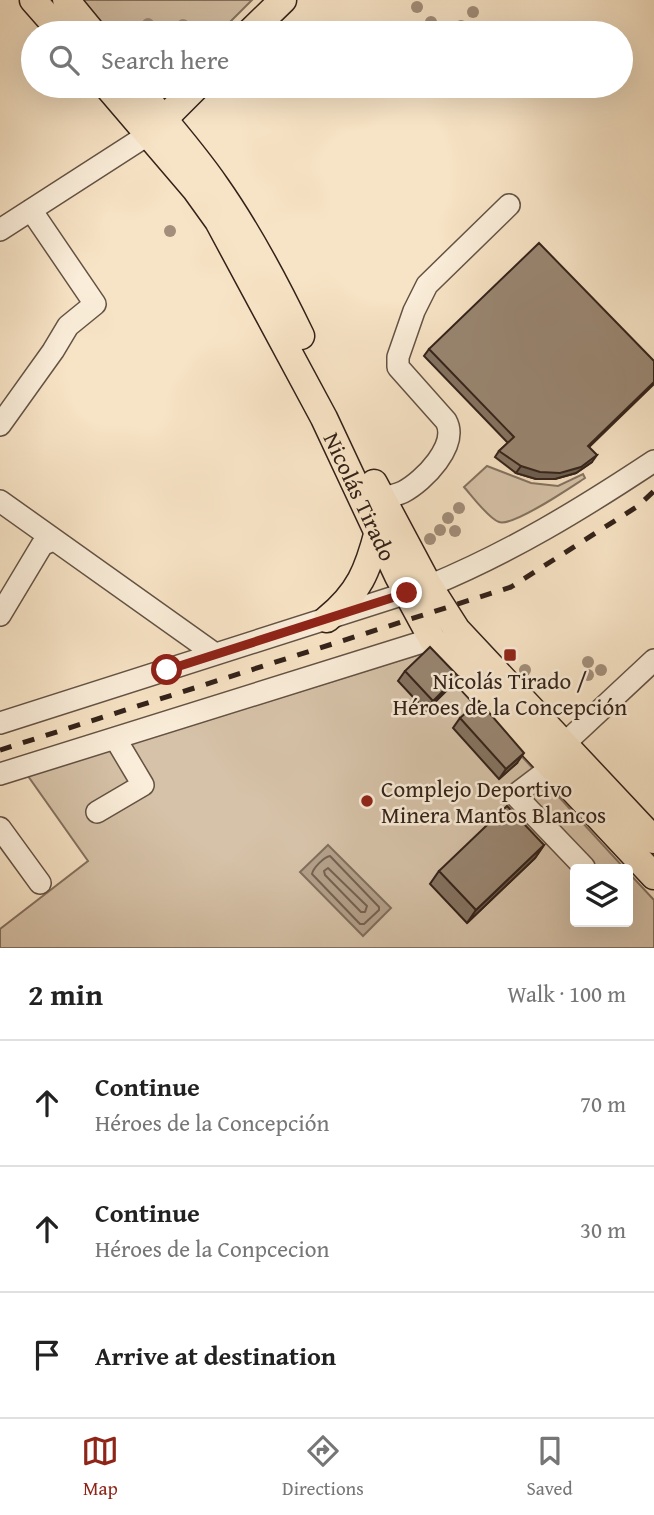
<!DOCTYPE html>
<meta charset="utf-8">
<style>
:root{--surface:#fff;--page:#f6f6f6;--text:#222;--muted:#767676;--line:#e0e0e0;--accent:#8f2418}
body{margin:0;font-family:"Gentium Book Plus",serif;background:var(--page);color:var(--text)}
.controls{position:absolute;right:21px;bottom:21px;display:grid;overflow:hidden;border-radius:7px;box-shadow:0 7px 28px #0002}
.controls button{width:63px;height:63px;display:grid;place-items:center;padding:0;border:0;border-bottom:2px solid var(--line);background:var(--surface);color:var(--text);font:35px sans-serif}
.stop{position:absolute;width:21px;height:21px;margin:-16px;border:5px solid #8f2418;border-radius:50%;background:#fff}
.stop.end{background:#8f2418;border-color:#fff;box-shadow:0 2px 7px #0008}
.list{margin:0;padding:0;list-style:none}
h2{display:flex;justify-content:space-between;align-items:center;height:91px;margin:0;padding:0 28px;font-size:30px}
h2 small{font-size:23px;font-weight:400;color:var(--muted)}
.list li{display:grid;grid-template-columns:46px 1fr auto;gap:21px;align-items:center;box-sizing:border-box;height:126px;padding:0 28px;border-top:2px solid var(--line)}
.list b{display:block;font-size:26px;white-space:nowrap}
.list p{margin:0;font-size:23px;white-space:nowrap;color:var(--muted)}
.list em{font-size:23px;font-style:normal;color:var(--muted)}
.icon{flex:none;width:38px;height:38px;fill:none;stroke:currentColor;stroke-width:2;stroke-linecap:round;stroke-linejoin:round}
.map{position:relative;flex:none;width:654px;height:948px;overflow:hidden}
.search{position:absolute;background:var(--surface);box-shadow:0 7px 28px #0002;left:21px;right:21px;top:21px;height:77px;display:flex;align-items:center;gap:18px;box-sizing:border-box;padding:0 24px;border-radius:38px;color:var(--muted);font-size:26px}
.sheet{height:469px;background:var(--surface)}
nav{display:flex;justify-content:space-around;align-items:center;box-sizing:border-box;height:98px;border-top:2px solid var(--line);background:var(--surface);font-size:19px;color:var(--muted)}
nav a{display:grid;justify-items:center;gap:4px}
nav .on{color:var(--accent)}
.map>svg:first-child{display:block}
</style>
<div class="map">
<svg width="654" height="948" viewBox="0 0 654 948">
<rect width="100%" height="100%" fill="#f7e3c5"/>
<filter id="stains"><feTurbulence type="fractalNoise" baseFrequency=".00286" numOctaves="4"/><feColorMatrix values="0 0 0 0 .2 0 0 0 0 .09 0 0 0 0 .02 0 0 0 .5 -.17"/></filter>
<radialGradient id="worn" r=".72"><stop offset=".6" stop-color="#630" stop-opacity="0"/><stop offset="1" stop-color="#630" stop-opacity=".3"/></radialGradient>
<path fill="#d6c2a8" stroke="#847260" stroke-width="2" d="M82,0h170l-33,33h-109z
M487,466l44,17 27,3 25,-12 2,4c-14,9 -72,49 -86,44 -10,-3 -27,-26 -35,-35z
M426,652l199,217h-50v53h53v-50l26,28v48h-654v-19l88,-68 -60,-85z"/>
<path fill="#b4a18b" stroke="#806e5d" stroke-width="2" d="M328,845l63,63 -28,28 -63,-64z"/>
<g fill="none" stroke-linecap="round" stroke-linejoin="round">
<path stroke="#746152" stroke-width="2" d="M330,856l49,51v3l-15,14h-4l-48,-50c1,-6 12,-17 18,-18z
M328,868l39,38 -2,6h-4l-36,-37 -1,-4z"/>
<g stroke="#645244" stroke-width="24">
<path id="minor" d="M0,230l149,-96
M0,425l53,-74 15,-25 27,-22 -64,-94
M382,499c7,-3 15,-4 21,-7 21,-11 56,-47 43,-71l-48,-54v-10l16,-46 13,-26 82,-80
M0,501l215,153
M0,615l42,-70 11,-5
M0,723l429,-137c82,-34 151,-76 225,-125
M564,744l90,-84
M552,767l-37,28 69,72
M0,774l432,-135
M97,812l46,-27 -28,-47
M0,828l40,55"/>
</g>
<g stroke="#332119" stroke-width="29">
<g id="major">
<path d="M33,0l29,33"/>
<path d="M66,0l27,33"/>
<path d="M249,33l34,-33"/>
<path id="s1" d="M107,86l88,103 23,32 106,197 74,158 34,63 222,237"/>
<path d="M136,86c27,33 56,65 80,100 33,47 60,98 85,150"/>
<path d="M151,132l46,-46"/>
<path d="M374,483l55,103 28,44 197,210"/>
<path d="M327,619c32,-26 41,-49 51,-88"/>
</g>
</g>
<use href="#minor" stroke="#faedd9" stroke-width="21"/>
<use href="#major" stroke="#f7e3c5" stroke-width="26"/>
<path stroke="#332119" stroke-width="5" stroke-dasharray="12 12" stroke-linecap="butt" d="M0,750l511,-163 127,-81 16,-15"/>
</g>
<g fill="#a28e7a">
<circle cx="417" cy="7" r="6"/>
<circle cx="473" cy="12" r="6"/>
<circle cx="431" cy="22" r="6"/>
<circle cx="148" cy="24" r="6"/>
<circle cx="183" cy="25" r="6"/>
<circle cx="461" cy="26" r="6"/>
<circle cx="170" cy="231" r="6"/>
<circle cx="459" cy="508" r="6"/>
<circle cx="448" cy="518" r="6"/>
<circle cx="440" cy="530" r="6"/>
<circle cx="455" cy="531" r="6"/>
<circle cx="430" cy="539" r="6"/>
<circle cx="588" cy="662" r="6"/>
<circle cx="525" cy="670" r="6"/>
<circle cx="601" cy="670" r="6"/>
<circle cx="588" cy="675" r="6"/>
</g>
<path fill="#847362" stroke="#332119" stroke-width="2" d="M429,349l160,98 3,15 -16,11 -21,6h-19l-20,-6 -21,-16 4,-6 9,-8 -84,-87z
M405,671l53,5 -7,10 -25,25 -28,-30z
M460,718l57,45 -18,16 -46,-51z
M544,845l-9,13 -68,65 -37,-39 9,-13z"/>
<path fill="#6b5e50" stroke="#332119" stroke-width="2" d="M654,382v2l-71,69 5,-7z
M597,455l-5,7 -16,11 -21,6h-19l-20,-6 5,-7z
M458,676l-7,10 -25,25 7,-10z
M524,753l-7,10 -18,16 7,-10z
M544,845l-9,13 -68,65 9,-13z"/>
<path fill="#998672" stroke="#332119" stroke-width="2" d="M539,243l115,118v21l-66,64 9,9 -16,12 -21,6 -20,-1 -19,-6 -22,-15 15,-14 -85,-88z
M430,647l28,29 -25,25 -28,-30z
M479,701l45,52 -18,16 -46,-51z
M507,806l37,39 -68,65 -37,-39z"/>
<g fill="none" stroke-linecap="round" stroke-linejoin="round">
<path stroke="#8f2418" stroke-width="9" d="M167,670l240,-77"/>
</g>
<g fill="#8f2418" stroke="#faedd9" stroke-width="2.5">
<rect x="503" y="648" width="14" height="14" rx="3.5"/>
<circle cx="367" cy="801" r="7"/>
</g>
<g text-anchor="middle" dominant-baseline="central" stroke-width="5" stroke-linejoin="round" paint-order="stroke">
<g font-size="23" fill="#332119" stroke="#faedd9">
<text stroke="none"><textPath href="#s1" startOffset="485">Nicolás Tirado</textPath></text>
</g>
<g font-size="23" fill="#332119" stroke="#faedd9">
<text x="510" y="680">Nicolás Tirado /<tspan x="510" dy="26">Héroes de la Concepción</tspan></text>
<text x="381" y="788" text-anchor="start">Complejo Deportivo<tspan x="381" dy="26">Minera Mantos Blancos</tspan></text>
</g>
</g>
<rect width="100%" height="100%" filter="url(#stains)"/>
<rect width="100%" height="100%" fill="url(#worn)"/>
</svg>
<div class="controls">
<button><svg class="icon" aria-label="layers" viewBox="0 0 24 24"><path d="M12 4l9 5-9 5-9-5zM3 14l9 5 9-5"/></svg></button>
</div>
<div class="stop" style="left:167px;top:670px"></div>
<div class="stop end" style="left:407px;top:593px"></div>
<div class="search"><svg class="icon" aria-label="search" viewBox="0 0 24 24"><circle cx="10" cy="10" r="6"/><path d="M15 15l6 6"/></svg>Search here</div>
</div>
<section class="sheet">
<h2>2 min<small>Walk · 100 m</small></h2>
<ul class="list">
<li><svg class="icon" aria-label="ahead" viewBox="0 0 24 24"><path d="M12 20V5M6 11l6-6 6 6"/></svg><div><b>Continue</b><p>Héroes de la Concepción</p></div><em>70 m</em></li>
<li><svg class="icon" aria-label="ahead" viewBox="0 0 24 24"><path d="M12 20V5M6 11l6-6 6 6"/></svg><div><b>Continue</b><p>Héroes de la Conpcecion</p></div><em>30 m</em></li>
<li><svg class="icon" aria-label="arrive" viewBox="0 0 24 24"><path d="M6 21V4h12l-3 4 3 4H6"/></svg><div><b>Arrive at destination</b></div></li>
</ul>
</section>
<nav>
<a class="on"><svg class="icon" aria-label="map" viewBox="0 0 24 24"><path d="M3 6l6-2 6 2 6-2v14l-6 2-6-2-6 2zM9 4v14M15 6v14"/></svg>Map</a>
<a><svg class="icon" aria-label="directions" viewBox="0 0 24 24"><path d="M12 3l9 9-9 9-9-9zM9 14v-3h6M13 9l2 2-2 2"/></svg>Directions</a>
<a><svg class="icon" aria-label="saved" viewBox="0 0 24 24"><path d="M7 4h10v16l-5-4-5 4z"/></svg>Saved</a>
</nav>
